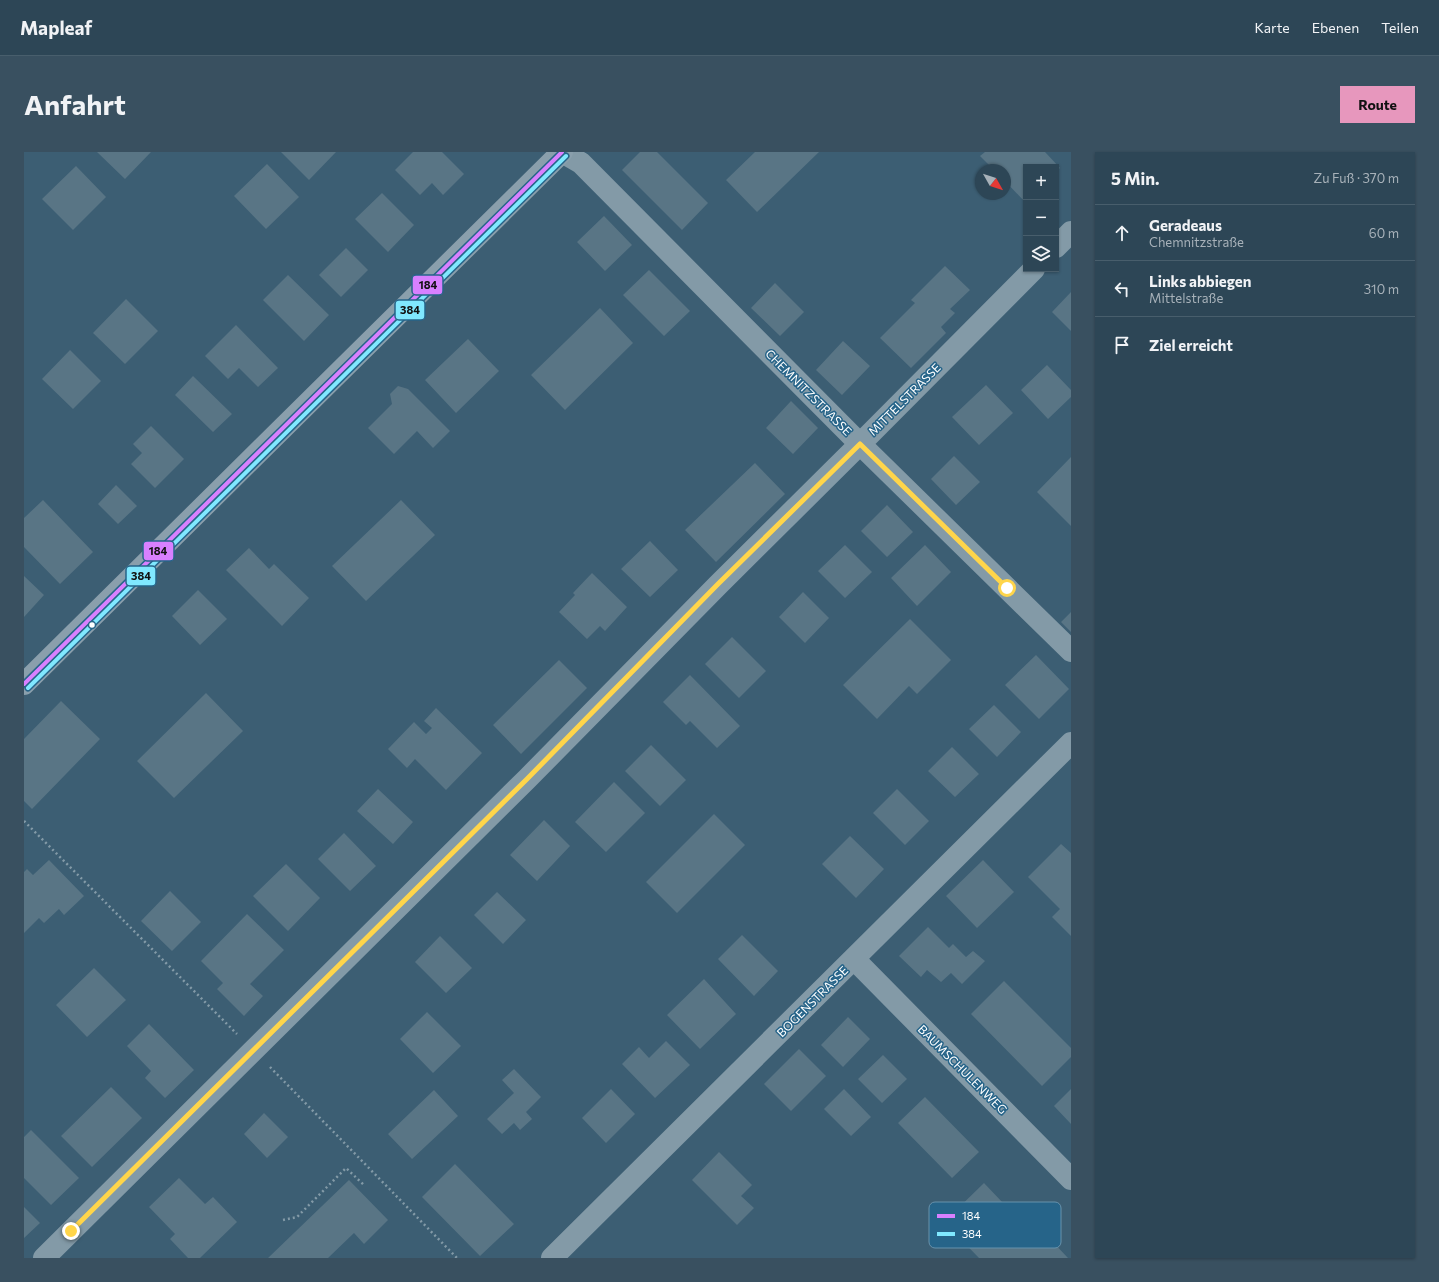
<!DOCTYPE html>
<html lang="de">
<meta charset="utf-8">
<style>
:root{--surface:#2d4656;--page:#395060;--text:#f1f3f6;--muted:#a7b1b9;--line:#485e6c;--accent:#e797bd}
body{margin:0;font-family:Commissioner,sans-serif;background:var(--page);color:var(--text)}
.controls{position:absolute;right:12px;top:12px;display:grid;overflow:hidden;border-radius:0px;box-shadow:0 1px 3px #0004}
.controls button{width:36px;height:36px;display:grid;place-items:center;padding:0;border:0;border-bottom:1px solid var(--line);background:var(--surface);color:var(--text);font:20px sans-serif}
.compass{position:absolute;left:951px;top:12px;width:36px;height:36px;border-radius:50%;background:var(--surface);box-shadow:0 1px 3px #0004;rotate:129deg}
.stop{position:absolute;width:12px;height:12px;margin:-9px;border:3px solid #ffd54a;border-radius:50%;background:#fff}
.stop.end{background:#ffd54a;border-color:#fff;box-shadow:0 1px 4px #0008}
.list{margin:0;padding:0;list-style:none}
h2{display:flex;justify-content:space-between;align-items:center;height:52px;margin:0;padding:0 16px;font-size:17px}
h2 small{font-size:13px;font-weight:400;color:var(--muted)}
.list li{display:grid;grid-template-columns:26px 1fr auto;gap:12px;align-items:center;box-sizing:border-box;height:56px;padding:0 16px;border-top:1px solid var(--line)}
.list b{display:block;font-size:15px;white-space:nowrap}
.list p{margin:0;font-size:13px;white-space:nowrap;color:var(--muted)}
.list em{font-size:13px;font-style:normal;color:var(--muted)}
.icon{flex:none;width:22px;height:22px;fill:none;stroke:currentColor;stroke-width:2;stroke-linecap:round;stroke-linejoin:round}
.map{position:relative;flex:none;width:1047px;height:1106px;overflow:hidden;border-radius:0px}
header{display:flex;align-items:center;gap:24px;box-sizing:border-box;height:56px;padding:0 20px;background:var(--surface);border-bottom:1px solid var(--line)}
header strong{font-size:19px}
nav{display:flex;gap:22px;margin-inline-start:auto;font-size:14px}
.intro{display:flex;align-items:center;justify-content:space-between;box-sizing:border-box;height:96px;padding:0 24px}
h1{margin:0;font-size:28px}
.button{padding:10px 18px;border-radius:0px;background:var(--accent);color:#111;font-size:14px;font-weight:700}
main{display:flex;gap:24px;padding:0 24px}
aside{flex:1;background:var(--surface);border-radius:0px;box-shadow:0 1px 3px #0004}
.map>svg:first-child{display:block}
</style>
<header>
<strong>Mapleaf</strong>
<nav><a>Karte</a><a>Ebenen</a><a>Teilen</a></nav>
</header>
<div class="intro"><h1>Anfahrt</h1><a class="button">Route</a></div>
<main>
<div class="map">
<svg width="1047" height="1106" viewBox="0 0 1047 1106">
<rect width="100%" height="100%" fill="#3c5e73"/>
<path fill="#597585" d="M73,0h54l-26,27z
M257,0h55l-27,28z
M389,0h29l22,22 -21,21 -11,-12 -12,12 -25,-25z
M616,0h17l51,51 -26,27 -60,-60z
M731,0h64l-62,60 -31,-32z
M961,0h60l15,16 -4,3v-4h-30l-1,35 -20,-21v-11h-11l-14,-14z
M243,12l32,33 -33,32 -32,-33z
M52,14l30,31 -33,33 -31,-31z
M358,41l32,32 -26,27 -33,-33z
M580,64l28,29 -27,26 -28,-29z
M322,96l22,22 -27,27 -22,-22z
M921,114l25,24 -20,19 5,4 -14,14 5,6 -35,35 -31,-30 35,-35 -4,-3z
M625,118l41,41 -26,25 -41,-41z
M264,123l41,40 -25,26 -41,-41z
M751,131l29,29 -24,24 -29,-28z
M1047,140v39l-19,-19z
M102,147l32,32 -33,33 -32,-31z
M576,156l33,35 -68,67 -34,-35z
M212,173l42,43 -20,19 -19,-19 -11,11 -23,-23z
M444,187l31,32 -43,42 -31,-33z
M819,189l27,25 -28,29 -26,-25z
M46,198l31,31 -28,28 -31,-30z
M1023,213l24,25v7l-23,22 -27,-29z
M169,224l39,38 -19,18 -38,-37z
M962,233l27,28 -34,32 -27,-28z
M374,234l10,3 42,42 -17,17 -16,-17 -23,23 -26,-26 24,-24 -2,-10z
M767,249l27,27 -25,26 -27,-26z
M127,274l33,33 -29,29 -24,-24 11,-11 -9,-9z
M930,304l26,26 -24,23 -25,-26z
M1047,305v69l-34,-34z
M731,311l30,31 -69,68 -31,-32z
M92,333l21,21 -19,18 -20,-20z
M19,348l50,52 -33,32 -36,-37v-29z
M377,348l34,35 -69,66 -34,-35z
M863,353l26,27 -26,25 -26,-26z
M626,389l28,29 -28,27 -29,-28z
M821,393l27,27 -27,26 -27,-27z
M901,393l26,27 -34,34 -26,-28z
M225,396l20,21 5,-5 35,34 -27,28 -56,-56z
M568,421l35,34 -22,24 -5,-5 -13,13 -28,-27 16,-17 -2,-2z
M0,424l20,19 -20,22z
M174,438l29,29 -27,26 -28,-29z
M779,440l26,26 -24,25 -26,-26z
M1047,460v20l-10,-10z
M886,467l41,41 -34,34 -8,-8 -32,33 -34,-34z
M708,485l34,34 -27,27 -34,-34z
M1012,503l33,34 -30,30 -34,-34z
M535,508l28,28 -66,66 -28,-29z
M666,523l50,51 -23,22 -27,-27 -4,4 -23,-23z
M182,541l37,38 -69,67 -37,-37z
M37,549l39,38 -68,70 -8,-8v-62z
M970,553l27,27 -24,25 -28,-28z
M412,556l46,45 -36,37 -31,-31 -8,9 -19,-19 26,-27 12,12 6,-6 -8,-7z
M627,593l35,35 -26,26 -35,-35z
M928,595l27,27 -24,23 -27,-26z
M590,630l31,31 -39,39 -31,-30z
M354,637l35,33 -20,22 -36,-33z
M873,637l32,32 -24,24 -32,-32z
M690,662l31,31 -68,68 -31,-31z
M520,668l26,26 -33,35 -27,-26z
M320,681l32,33 -26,25 -32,-32z
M826,684l34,33 -28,29 -34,-34z
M1037,692l10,9v83l-19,-19 8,-8 -32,-32z
M25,708l35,36 -20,19 -5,-6 -15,14 -5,-5 -15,15v-61l3,-3 6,6z
M959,708l31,32 -37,36 -31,-32z
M262,712l34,34 -32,33 -35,-35z
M146,739l31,31 -29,29 -31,-30z
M473,740l29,28 -23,24 -29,-29z
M223,762l37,36 -34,34 13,12 -19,20 -27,-27 6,-6 -22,-22z
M904,775l21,21 4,-4 13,13 7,-6 12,10 -23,23 -11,-11 -10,9 -14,-12 -6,7 -22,-21z
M718,783l36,36 -24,25 -36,-37z
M416,784l32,32 -26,25 -31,-31z
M70,816l32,32 -39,37 -31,-32z
M680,827l32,35 -36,35 -33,-34z
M980,829l67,67v9l-29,29 -71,-72z
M403,860l34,34 -28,27 -33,-34z
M824,865l22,22 -27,28 -22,-22z
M125,872l45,46 -29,28 -20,-20 6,-7 -24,-25z
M642,889l24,24 -35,33 -33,-34 17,-17 10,11z
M775,897l27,27 -35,35 -27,-27z
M859,903l24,24 -25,24 -24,-24z
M490,917l27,28 -15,15 6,7 -12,11 -6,-7 -12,11 -15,-15 27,-26 -12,-13z
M87,935l31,31 -50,49 -31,-31z
M587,937l24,25 -29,29 -24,-25z
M820,937l27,28 -20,19 -27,-27z
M1047,937v35l-17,-18z
M410,938l24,26 -46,43 -24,-25z
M901,945l54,55 -27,26 -54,-55z
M240,961l24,24 -21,21 -23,-24z
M7,978l48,48 -28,27 -27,-27v-41z
M695,1000l33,33 -11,11 13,12 -17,17 -45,-45z
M431,1012l59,60 -34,32 -58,-59z
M155,1026l26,26 8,-7 24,25 -37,36h-12l-18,-19 5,-5 -26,-27z
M325,1028l39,40 -24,24 -10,-11 -26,25h-60z
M960,1031l41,43 7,-6 36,38h-89l-35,-36z
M0,1055l16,16 -16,15z"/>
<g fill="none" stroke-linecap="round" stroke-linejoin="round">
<path stroke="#839aa7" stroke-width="2.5" stroke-dasharray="2 3" stroke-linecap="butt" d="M0,669l213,213
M246,915l187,191
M259,1068l14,-3 49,-49 19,18"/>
<path stroke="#839aa7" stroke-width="22" d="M538,0l19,11 279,281 211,207
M1032,95l15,-15
M830,807l217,220
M20,1106l483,-479 191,-194 142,-141 174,-175
M528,1106l519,-515"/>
<path stroke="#8a9fac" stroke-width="22" d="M0,532l538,-532"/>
<g stroke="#266489" stroke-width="7">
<path id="bus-1" d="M0,532l538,-532"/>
</g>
<g stroke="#266489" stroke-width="7">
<path id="bus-2" d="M4,536l538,-532"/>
</g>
<use href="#bus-1" stroke="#d880ff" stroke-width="4"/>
<use href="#bus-2" stroke="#80e8ff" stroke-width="4"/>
</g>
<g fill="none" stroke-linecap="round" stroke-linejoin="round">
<path stroke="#ffd54a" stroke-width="5" d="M47,1079l456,-452 191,-195 142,-140 147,144"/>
</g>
<circle fill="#fff" stroke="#266489" stroke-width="1.5" cx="68" cy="473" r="3.5"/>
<g text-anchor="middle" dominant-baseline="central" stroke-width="3" stroke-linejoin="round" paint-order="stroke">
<g font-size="12" fill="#fff" stroke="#266489">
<text transform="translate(785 240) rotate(45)">CHEMNITZSTRASSE</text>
<text transform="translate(880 247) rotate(-45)">MITTELSTRASSE</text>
<text transform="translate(788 849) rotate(-45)">BOGENSTRASSE</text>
<text transform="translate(939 917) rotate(45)">BAUMSCHULENWEG</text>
</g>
</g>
<rect x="905" y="1050" width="132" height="46" rx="6" fill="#266489" stroke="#6792ac" stroke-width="1"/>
<rect x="913" y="1062" width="18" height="4" fill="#d880ff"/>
<rect x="913" y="1080" width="18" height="4" fill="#80e8ff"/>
<g font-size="11" fill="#fff">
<text x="938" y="1068">184</text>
<text x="938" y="1086">384</text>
</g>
<g stroke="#266489" stroke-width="1.5">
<rect x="388" y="123" width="31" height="20" rx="4" fill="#d880ff"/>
<rect x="371" y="148" width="30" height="20" rx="4" fill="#80e8ff"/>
<rect x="119" y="389" width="31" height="20" rx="4" fill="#d880ff"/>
<rect x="102" y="414" width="30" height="20" rx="4" fill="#80e8ff"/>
</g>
<g font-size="11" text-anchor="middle" font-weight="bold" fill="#111">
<text x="404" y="137">184</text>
<text x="386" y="162">384</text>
<text x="134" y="403">184</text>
<text x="117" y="428">384</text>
</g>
</svg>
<div class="controls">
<button>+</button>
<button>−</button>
<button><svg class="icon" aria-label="layers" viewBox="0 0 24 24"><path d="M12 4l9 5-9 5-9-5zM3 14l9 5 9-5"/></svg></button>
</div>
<svg class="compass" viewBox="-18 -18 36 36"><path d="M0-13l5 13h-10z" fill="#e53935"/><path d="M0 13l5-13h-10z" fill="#a7b1b9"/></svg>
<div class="stop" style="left:983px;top:436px"></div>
<div class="stop end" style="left:47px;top:1079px"></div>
</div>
<aside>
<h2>5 Min.<small>Zu Fuß · 370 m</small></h2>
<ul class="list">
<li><svg class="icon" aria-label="ahead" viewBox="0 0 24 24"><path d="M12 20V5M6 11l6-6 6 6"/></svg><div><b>Geradeaus</b><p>Chemnitzstraße</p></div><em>60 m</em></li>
<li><svg class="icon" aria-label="left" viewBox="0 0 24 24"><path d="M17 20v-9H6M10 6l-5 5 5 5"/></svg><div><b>Links abbiegen</b><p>Mittelstraße</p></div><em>310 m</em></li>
<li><svg class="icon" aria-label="arrive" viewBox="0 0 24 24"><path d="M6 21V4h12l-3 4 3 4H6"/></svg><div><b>Ziel erreicht</b></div></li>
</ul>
</aside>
</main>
